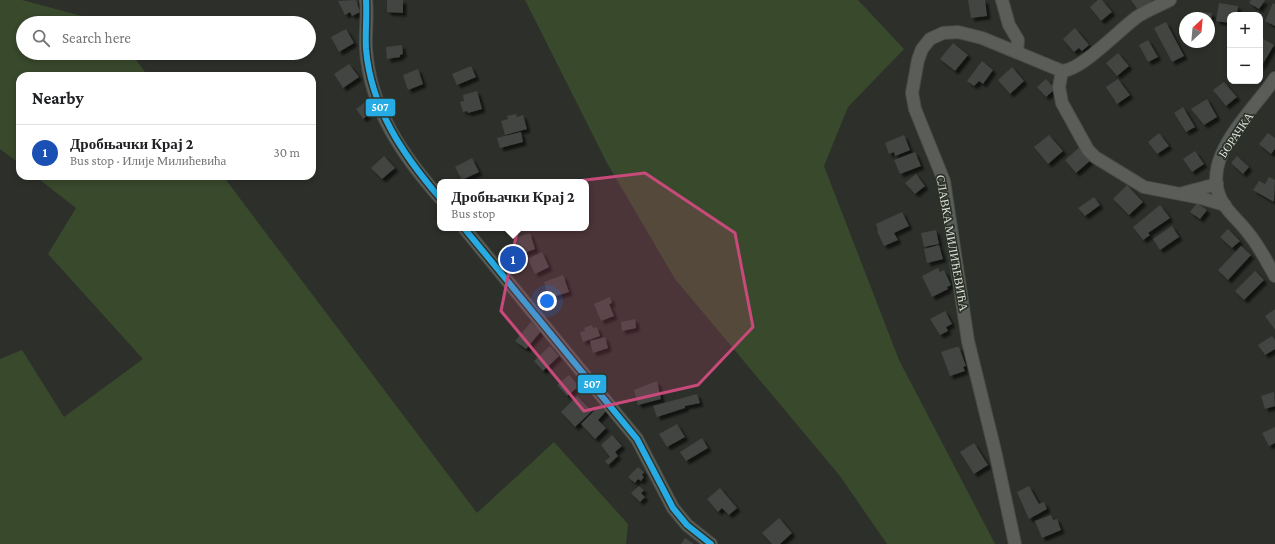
<!DOCTYPE html>
<meta charset="utf-8">
<style>
:root{--surface:#fff;--page:#f2f2f2;--text:#202124;--muted:#757577;--line:#e0e0e0;--accent:#b45309}
body{margin:0;font-family:"Crimson Pro",serif;background:var(--page);color:var(--text)}
.controls{position:absolute;right:12px;top:12px;display:grid;overflow:hidden;border-radius:8px;box-shadow:0 2px 6px #0003}
.controls button{width:36px;height:36px;display:grid;place-items:center;padding:0;border:0;border-bottom:1px solid var(--line);background:var(--surface);color:var(--text);font:20px sans-serif}
.compass{position:absolute;left:1179px;top:12px;width:36px;height:36px;border-radius:50%;background:var(--surface);box-shadow:0 2px 6px #0003;rotate:26deg}
.you{position:absolute;left:547px;top:301px;width:14px;height:14px;margin:-10px;border:3px solid #fff;border-radius:50%;background:#1a73e8;box-shadow:0 0 0 6px #1a73e833}
.badge{display:grid;place-items:center;width:26px;height:26px;border-radius:50%;background:var(--accent);color:#fff;font-size:13px;font-weight:700}
.pin{position:absolute;translate:-50% -50%;border:2px solid #fff;box-shadow:0 1px 4px #0006}
.popup{position:absolute;left:437px;top:179px;width:152px;height:52px;box-sizing:border-box;display:grid;place-content:center;border-radius:8px;background:var(--surface);filter:drop-shadow(0 1px 3px #0005);font-size:13px;white-space:nowrap;color:var(--muted)}
.popup b{font-size:15px;color:var(--text)}
.popup::after{content:'';position:absolute;left:50%;top:100%;margin-left:-8px;border:8px solid transparent;border-top-color:var(--surface)}
.list{margin:0;padding:0;list-style:none}
h2{display:flex;justify-content:space-between;align-items:center;height:52px;margin:0;padding:0 16px;font-size:17px}
h2 small{font-size:13px;font-weight:400;color:var(--muted)}
.list li{display:grid;grid-template-columns:26px 1fr auto;gap:12px;align-items:center;box-sizing:border-box;height:56px;padding:0 16px;border-top:1px solid var(--line)}
.list b{display:block;font-size:15px;white-space:nowrap}
.list p{margin:0;font-size:13px;white-space:nowrap;color:var(--muted)}
.list em{font-size:13px;font-style:normal;color:var(--muted)}
.icon{flex:none;width:22px;height:22px;fill:none;stroke:currentColor;stroke-width:2;stroke-linecap:round;stroke-linejoin:round}
.map{position:relative;flex:none;width:1275px;height:544px;overflow:hidden}
.search{position:absolute;background:var(--surface);box-shadow:0 2px 6px #0003;left:16px;top:16px;width:300px;height:44px;display:flex;align-items:center;gap:10px;box-sizing:border-box;padding:0 14px;border-radius:22px;color:var(--muted);font-size:15px}
.panel{position:absolute;background:var(--surface);box-shadow:0 2px 6px #0003;left:16px;top:72px;width:300px;height:108px;border-radius:12px}
.map>svg:first-child{display:block}
</style>
<div class="map">
<svg width="1275" height="544" viewBox="0 0 1275 544">
<defs>
<filter id="shadow"><feDropShadow dx="3.5" dy="3.5" stdDeviation="1" flood-color="#0009"/></filter>
</defs>
<rect width="100%" height="100%" fill="#2d302a"/>
<path fill="#39492c" d="M0,0h22l86,23h-85v30h108l17,23h-128v88l-20,-15z
M525,0h333l46,49 -56,58 -24,59 75,194 96,184h-108l-47,-68 -165,-197 -68,-116z
M35,176h188l254,337 77,-71 74,82 -2,20h-626v-185l22,-9 42,67 79,-58 -95,-105 28,-46z"/>
<path fill="#424443" filter="url(#shadow)" d="M356,0l4,12 -8,4 -2,-4 -5,3 -7,-14z
M387,0h16v13l-16,-1z
M968,0h17l2,16 -16,2z
M1098,0h4l10,12 -11,9 -11,-14z
M1131,0h20l2,3 -13,10z
M1251,0h14l-6,9 -10,-6z
M1219,3l19,3 -1,9h-7v8l-14,-2z
M1273,3l2,1v22l-10,-5z
M1196,12l16,1 -2,16 -1,-11h-13z
M1166,22l18,34 -12,6 -18,-34z
M1075,28l14,17 -7,6 -3,-3 -5,4 -11,-13z
M346,29l8,14 -15,9 -8,-15z
M1260,37l14,8 -13,22 -1,-1z
M1148,40l10,17 -10,5 -9,-17z
M953,43l15,12 -13,16 -15,-12z
M402,45l1,9 -3,1v2l-13,2 -1,-12z
M1118,53l11,13 -12,10 -11,-13z
M982,61l11,9 -10,14 -4,-3 -5,5 -7,-5z
M349,64l10,13 -16,11 -9,-14z
M471,66l5,11 -19,8 -5,-11z
M1012,67l12,14 -14,13 -12,-14z
M418,69l5,15 -15,6 -5,-15z
M1046,79l9,10 -9,8 -9,-10z
M1118,79l12,16 -13,9 -11,-17z
M1224,82l13,15 -11,9 -13,-16z
M477,91l5,18 -14,4 -1,-2 -4,1 -3,-10 4,-1 -1,-6z
M1207,99l10,18 -13,8 -13,-16z
M368,100l6,7 -5,4 1,2 -7,6 -7,-10z
M1183,107l12,20 -9,5 -12,-19z
M516,114l1,3 6,-2 4,14 -22,6 -4,-14 7,-2 -1,-3z
M521,132l2,10 -23,6 -3,-10z
M1159,133l10,13 -12,8 -9,-12z
M1268,133l7,5v11l-4,5 -12,-10z
M904,135l6,15 -15,6 -1,-4 -5,2 -4,-11z
M1049,135l14,16 -15,13 -14,-17z
M1081,146l11,13 -16,14 -11,-13z
M1195,151l9,13 -12,8 -9,-13z
M915,152l6,14 -21,8 -6,-14z
M384,156l11,12 -13,11 -11,-11z
M1237,156l12,11 -6,7 -12,-11z
M472,158l7,14 -17,8 -7,-13z
M916,174l9,12 -10,8 -10,-11z
M1269,177l6,3 -1,22 -21,-12 6,-9 6,3z
M526,179l1,3h-10z
M1127,185l16,17 -14,13 -16,-16z
M1094,197l6,8 -15,11 -7,-8z
M1197,203l10,7 -7,9 -10,-7z
M1160,205l10,13 -22,15 2,2 -7,5 -10,-13z
M902,212l7,14 -15,7 4,7 -14,6 -7,-15 1,-1 -2,-6z
M1172,226l7,11 -19,13 -7,-11z
M1228,229l12,12 -8,7 -12,-11z
M936,230l3,14 -15,3 -3,-14z
M530,233l5,16 -14,5 -6,-16z
M939,245l4,14 -16,4 -3,-14z
M1241,246l10,9 -23,25 -10,-10z
M542,252l7,15 -14,7 -7,-15z
M938,268l2,4 4,-2 7,15 -4,2 1,2 -16,8 -10,-21z
M1255,271l9,9 -20,20 -9,-9z
M563,275l6,17 -20,6 -5,-16z
M610,297l2,6 -3,1 5,12 -13,5 -7,-17z
M1275,309v21l-10,-14z
M945,311l7,13 -6,3 2,4 -8,4 -10,-16z
M635,319l1,9 -14,3 -1,-9z
M531,322l10,9 -15,18 -11,-8z
M592,325l1,3 4,-1 3,9 -17,6 -3,-10 5,-1 -1,-3z
M1272,336l3,4v9l-10,6 -7,-10z
M605,337l3,11 -15,5 -3,-12z
M550,346l9,10 -16,15 -9,-10z
M956,347h3l7,19 -3,1 2,4 -15,5 -9,-24z
M569,375l10,11 -12,10 -10,-11z
M657,381l4,18 -23,6 -4,-15z
M1274,392l1,14 -10,3 -4,-13z
M697,394l3,9 -15,3v2l-28,9 -4,-11z
M577,396l15,15 -17,16 -14,-15z
M601,404l6,6 -9,10 8,8 -11,11 -14,-15z
M677,424l8,13 -18,10 -8,-13z
M1275,427v16l-6,3 -7,-13z
M612,435l10,11 -7,6 3,4 -10,9 -3,-4 5,-4 -9,-12z
M702,438l6,10 -22,13 -6,-9z
M974,443l14,22 -14,9 -14,-22z
M638,467l6,5 -2,3 2,2 -3,4 -3,-2 -3,4 -7,-6z
M639,486l5,4 -3,3 4,4 -5,5 -9,-9z
M1029,486l10,18 5,-2 3,7 -18,10 -12,-27z
M720,488l17,20 -8,7 -7,-7 -4,4 -11,-13z
M1051,515l2,5 4,-1 4,11 -19,8 -7,-17z
M779,518l13,15 -12,11h-8l-10,-11z
M685,538l9,6h-13z"/>
<g fill="none" stroke-linecap="round" stroke-linejoin="round">
<g stroke="#494c46" stroke-width="14">
<path id="minor" d="M366,0c2,16 -1,33 0,49 4,59 36,106 74,149
M1002,0l7,25 9,15 -1,12
M1062,71l-3,16 3,16 26,47 7,7 49,30 57,11 24,7
M1275,78c-23,35 -81,84 -50,128 7,10 17,18 24,28 10,12 18,28 26,42
M1183,193l34,-9
M464,228l173,211 36,69 14,17 24,19
M1015,544l-20,-93 -27,-110 -24,-160 -29,-72 -3,-16 6,-33 4,-11 8,-10 13,-6 15,-1 24,6 80,33c20,-1 57,-41 75,-54 10,-7 22,-11 33,-17"/>
</g>
<use href="#minor" stroke="#5b5d59" stroke-width="12"/>
<g stroke="#2c3228" stroke-width="9">
<path id="bus-1" d="M366,0c1,16 -1,33 0,49 5,59 37,106 74,149
M464,228l173,211 36,69 14,17 24,19"/>
</g>
<use href="#bus-1" stroke="#26abe5" stroke-width="6"/>
</g>
<path fill="#c84a7a" fill-opacity="0.2" stroke="#c84a7a" stroke-width="3" stroke-linejoin="round" d="M645,173l90,60 18,94 -55,58 -114,26 -83,-100 25,-124z"/>
<g text-anchor="middle" dominant-baseline="central" stroke-width="3.5" stroke-linejoin="round" paint-order="stroke">
<g font-size="12" fill="#dbdfd8" stroke="#2c3228">
<text transform="translate(1236 135) rotate(-56)">БОРАЧКА</text>
<text transform="translate(952 243) rotate(80)">СЛАВКА МИЛИЋЕВИЋА</text>
</g>
</g>
<g stroke="#2c3228" stroke-width="1.5">
<rect x="365" y="98" width="31" height="19" rx="4" fill="#26abe5"/>
<rect x="577" y="374" width="30" height="20" rx="4" fill="#26abe5"/>
</g>
<g font-size="11" text-anchor="middle" font-weight="bold" fill="#fff">
<text x="380" y="111">507</text>
<text x="592" y="388">507</text>
</g>
</svg>
<div class="controls">
<button>+</button>
<button>−</button>
</div>
<svg class="compass" viewBox="-18 -18 36 36"><path d="M0-13l5 13h-10z" fill="#e53935"/><path d="M0 13l5-13h-10z" fill="#757577"/></svg>
<div class="you"></div>
<div class="pin badge" style="left:513px;top:259px;background:#1a4fb4">1</div>
<div class="popup"><b>Дробњачки Крај 2</b>Bus stop</div>
<div class="search"><svg class="icon" aria-label="search" viewBox="0 0 24 24"><circle cx="10" cy="10" r="6"/><path d="M15 15l6 6"/></svg>Search here</div>
<section class="panel">
<h2>Nearby<small></small></h2>
<ul class="list">
<li><span class="badge" style="background:#1a4fb4">1</span><div><b>Дробњачки Крај 2</b><p>Bus stop · Илије Милићевића</p></div><em>30 m</em></li>
</ul>
</section>
</div>
